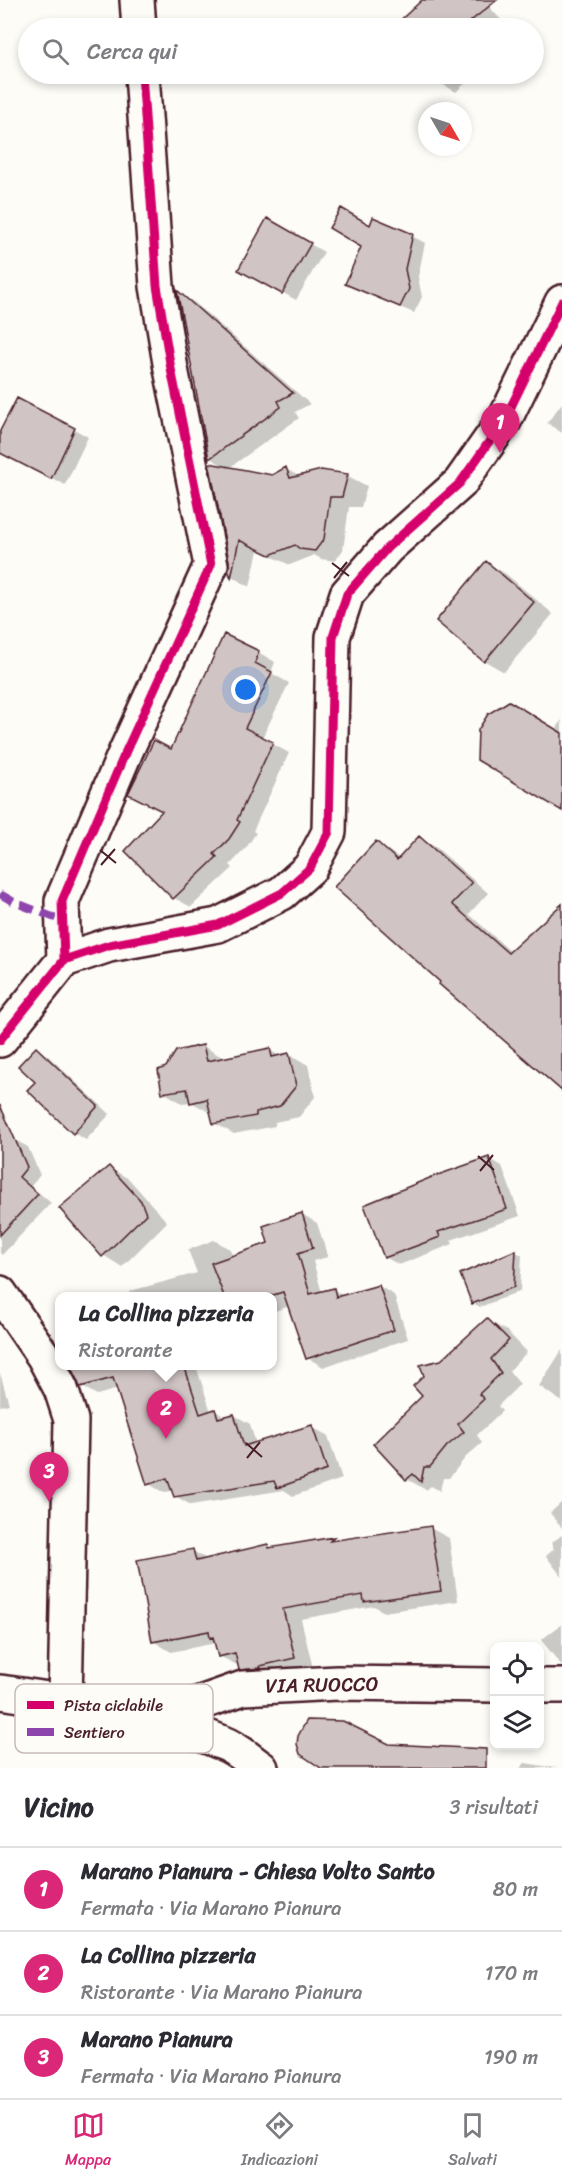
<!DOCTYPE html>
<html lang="it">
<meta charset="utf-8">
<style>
:root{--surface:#fff;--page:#f7f7f7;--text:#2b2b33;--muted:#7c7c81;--line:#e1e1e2;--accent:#db2777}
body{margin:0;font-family:Sriracha,sans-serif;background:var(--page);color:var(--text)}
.controls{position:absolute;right:18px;bottom:18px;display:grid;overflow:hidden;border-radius:12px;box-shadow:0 3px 9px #0003}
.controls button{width:54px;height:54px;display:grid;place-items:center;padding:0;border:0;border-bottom:2px solid var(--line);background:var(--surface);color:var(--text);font:30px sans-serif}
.compass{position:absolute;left:418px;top:102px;width:54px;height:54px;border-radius:50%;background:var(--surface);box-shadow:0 3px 9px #0003;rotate:129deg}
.you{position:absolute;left:246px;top:690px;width:21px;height:21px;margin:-15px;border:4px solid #fff;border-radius:50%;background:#1a73e8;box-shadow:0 0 0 9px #1a73e833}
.badge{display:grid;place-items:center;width:39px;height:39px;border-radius:50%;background:var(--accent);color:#fff;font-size:20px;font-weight:700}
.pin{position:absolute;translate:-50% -50px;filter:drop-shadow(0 2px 3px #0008)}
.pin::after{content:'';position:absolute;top:32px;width:21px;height:18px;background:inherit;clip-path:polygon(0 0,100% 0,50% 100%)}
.popup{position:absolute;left:55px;top:1292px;width:222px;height:78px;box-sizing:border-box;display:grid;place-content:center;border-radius:12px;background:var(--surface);filter:drop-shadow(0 2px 4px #0005);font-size:20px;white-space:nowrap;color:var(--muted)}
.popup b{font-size:22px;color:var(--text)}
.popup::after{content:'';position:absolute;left:50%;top:100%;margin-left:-12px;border:12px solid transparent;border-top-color:var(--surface)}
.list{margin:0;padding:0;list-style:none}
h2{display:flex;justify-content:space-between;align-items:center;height:78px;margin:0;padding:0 24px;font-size:26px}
h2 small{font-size:20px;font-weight:400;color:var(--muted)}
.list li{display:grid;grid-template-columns:39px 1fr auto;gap:18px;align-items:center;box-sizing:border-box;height:84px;padding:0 24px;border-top:2px solid var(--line)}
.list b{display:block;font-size:22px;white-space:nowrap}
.list p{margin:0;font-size:20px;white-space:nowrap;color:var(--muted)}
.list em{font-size:20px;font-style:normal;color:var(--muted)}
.icon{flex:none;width:33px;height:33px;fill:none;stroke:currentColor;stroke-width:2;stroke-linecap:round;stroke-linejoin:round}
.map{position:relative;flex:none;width:562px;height:1768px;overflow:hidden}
.search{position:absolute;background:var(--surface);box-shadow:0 3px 9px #0003;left:18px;right:18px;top:18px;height:66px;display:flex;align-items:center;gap:15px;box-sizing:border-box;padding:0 21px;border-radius:33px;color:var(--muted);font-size:22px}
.sheet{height:330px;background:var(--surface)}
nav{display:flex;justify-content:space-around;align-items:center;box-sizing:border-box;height:84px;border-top:2px solid var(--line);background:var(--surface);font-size:16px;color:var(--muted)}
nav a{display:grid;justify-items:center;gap:3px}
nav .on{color:var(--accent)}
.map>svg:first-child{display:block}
</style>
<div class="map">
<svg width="562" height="1768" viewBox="0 0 562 1768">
<rect width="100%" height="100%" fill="#fdfcf7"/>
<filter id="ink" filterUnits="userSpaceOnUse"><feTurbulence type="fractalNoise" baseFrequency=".0167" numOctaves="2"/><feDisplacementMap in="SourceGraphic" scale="12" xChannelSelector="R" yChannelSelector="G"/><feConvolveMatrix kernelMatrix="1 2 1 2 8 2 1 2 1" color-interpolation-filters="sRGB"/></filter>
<g filter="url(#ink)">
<path fill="#0003" d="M424,0h59l20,22 -9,6h-99z
M430,74h45l-19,18 -19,-11z
M267,220l57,32 -28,48 -56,-31z
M371,227l41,9 13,7 -7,34 4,20 -8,16 -54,-22 -13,-8z
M179,293l16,10 115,101 -15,8 4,6 -70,50 43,8 14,-7 14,8 21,-5 27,4 19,10 -6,21h-12l-6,43 -8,11 -14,-2 -7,-4 -24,10 -32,-15 -8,37 -18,-10 -2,-7 -5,-103 -15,-9z
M562,403v30l-15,-10z
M74,429l14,8 -23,48 -65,-34v-17z
M487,563l19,11 47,40 -49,58 -19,-11 -47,-40z
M258,652l17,10 -4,11 18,10 -27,55 27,15 -36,78 3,2 -10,15 -16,17 3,3 -42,39 -17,-9 -11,-86 -33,-18 41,-43z
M562,720v89l-7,-78z
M420,838l17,10 51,45 -19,21 42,38 51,-46v180l-185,-243 24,16z
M203,1046l19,11 1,3 46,-10 11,6 9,-2 19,11 7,32 -16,20 -24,5v4l-41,8 -20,-11 -3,-10 -20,-11 -9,1 -19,-11z
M36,1049l12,7 62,58 -24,26 -12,-7 -45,-43 8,-9z
M15,1140l13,7 12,28 -9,11 20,17 -49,52 -2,-2v-100z
M489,1158l13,8 18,50 -69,24 2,4 -54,21 -14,-8z
M110,1168l19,11 38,43 -45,45 -19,-12z
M302,1214l15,9 11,34 -15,4 9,32 12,-3 10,6 35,-10 15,9 14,44 -85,28 -15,-9 -18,-52 -18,6v-16h-144l2,-5 67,-18 -9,-23 26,-10 16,9 3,8 37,-13z
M516,1252l6,3 -2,36 -40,16 -7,-4 -11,-28z
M487,1320l20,11 20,21 -18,19 11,13 -22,22 4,5 -25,24 5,8 -16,14 -17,21h-6l-3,13 -9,-5 -5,4 -19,-11 17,-83 18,-35z
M562,1350v52l-23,-16z
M71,1366h125l15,46 4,-1 11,6 8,-2 16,9 6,20 56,-17 16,9 14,43 -49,17 -9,-6 -93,15 -16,-9 -2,-6 -9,3 -15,-9 -31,-95 -21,6 -16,-9z
M0,1373l9,31 -9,2z
M562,1502v26l-12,-15z
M430,1528l19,10 9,63 -74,11 -10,-6 -73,13 12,49 -54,12 -19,-11 -1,-3 -20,-10 -3,-13 -45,9 -18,-11 40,-90 15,9 60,-15 6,4 60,-10 4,2z
M562,1535v42l-16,-21 8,-7 -3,-6z
M562,1624v42l-21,-26z
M525,1763l32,5h-37z"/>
<path fill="#d0c5c4" stroke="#4a1f2b" stroke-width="1.5" d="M422,0h75l-35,28h-70z
M341,208l29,17 3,-8 40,17 -8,35 4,20 -9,18 -55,-23 16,-37 -32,-19z
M267,218l44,25 -29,51 -44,-24z
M177,290l116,103 -15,8 3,6 -72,52z
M17,398l58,30 -24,51 -51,-26v-22z
M209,463l63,12 14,-8 4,11 31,-8 27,4 -6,23h-12l-6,42 -9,12 -15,-2 -5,-4 -25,10 -31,-15 -8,38 -3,-8 1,-9z
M486,561l48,41 -50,60 -48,-41z
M224,634l35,17 -4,12 17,9 -27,56 28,14 -36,78 3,2 -11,17 -15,15 3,3 -44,42 -48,-48 37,-40 -34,-17 26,-54 17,9z
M509,701l53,32v78l-85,-51 1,-30 10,-16z
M419,836l53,47 -20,21 56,49 54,-49v187l-123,-107 1,-2 -106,-95 42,-46 21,19z
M203,1045l4,16 63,-13 2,9 17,-4 7,33 -16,20 -24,6v4l-43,8 -6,-25 -17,4 -3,-14 -25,4 -4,-23 8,-3 10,-16z
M36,1047l62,59 -25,28 -46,-44 8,-8 -17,-16z
M0,1105l27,62 -8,10 19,17 -38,41z
M489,1157l18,52 -69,23 2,5 -56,21 -20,-53 68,-28z
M109,1166l32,35 5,13 -44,43 -43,-49z
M302,1213l11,35 -15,5 12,41 24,-6 2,9 43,-12 15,45 -88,29 -23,-67 -13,4h-46l-13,-33 57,-20 -5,-17z
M516,1250l-2,37 -42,17 -12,-30z
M487,1318l22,22 -18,19 10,14 -22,21 5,5 -26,25 6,8 -17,14 -17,21h-6l-3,15 -8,-8 -7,6 -33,-36 49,-48 -9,-10 11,-10 -4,-11 21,-5z
M70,1365h114l16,49 15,-5 3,9 16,-4 10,32 68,-21 15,45 -50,18 -3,-7 -100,16 -7,-19 -20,7 -34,-107 -33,9z
M431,1526l10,65 -77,11 -1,-7 -80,14 12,49 -35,8 1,2 -22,2 -4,-17 -17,4 -5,-20 -3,1 -1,-7 -57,11 -15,-82 56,-11 3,12 72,-17 1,4 65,-11 -4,4z
M307,1720l36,1 46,23 97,5v19h-165l-21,-14 -3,-10 1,-8z"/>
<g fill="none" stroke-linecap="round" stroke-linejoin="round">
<g stroke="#4a1f2b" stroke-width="38">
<path id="minor" d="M137,0l2,28
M64,960l-2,-59 64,-150 85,-186 -40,-196 -14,-83 -15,-212
M0,1040l64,-80 45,-15 109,-20 64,-32 28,-25 19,-36 4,-195 14,-43 40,-46 73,-65 45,-64 57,-117
M0,1293l44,64 17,32 10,31 -6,281
M540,1686h22
M0,1692c75,11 152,21 223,51 14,5 26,17 38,25
M155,1719l88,-31 94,-5 157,2"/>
</g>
<use href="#minor" stroke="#fdfcf7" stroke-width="33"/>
<path stroke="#8e44ad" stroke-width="8" stroke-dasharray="15 8" stroke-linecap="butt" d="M0,894l14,8 49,19"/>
<g stroke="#fdfcf7" stroke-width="13">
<path id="cycleway" d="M64,960l-2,-59 64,-150 85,-186 -40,-196 -14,-83 -15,-212
M0,1040l64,-80 45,-15 109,-20 64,-32 28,-25 19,-36 4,-195 14,-43 40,-46 73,-65 45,-64 57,-117"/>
</g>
<use href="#cycleway" stroke="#d6006c" stroke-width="9"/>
</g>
</g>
<path fill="none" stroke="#4a1f2b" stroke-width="2" d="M332,563l17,13M334,578l13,-16M100,850l16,13M101,865l14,-16M478,1156l16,14M480,1171l13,-16M246,1443l16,14M247,1458l13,-16"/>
<g text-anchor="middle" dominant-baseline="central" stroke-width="4.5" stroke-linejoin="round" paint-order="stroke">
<g font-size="20" fill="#4a1f2b" stroke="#fdfcf7">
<text transform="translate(322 1685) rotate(-1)">VIA RUOCCO</text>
</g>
</g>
<rect x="15" y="1684" width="198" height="69" rx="9" fill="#fdfcf7" stroke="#c7baba" stroke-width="1.5"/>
<rect x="27" y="1701" width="27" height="8" fill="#d6006c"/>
<rect x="27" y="1728" width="27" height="8" fill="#8e44ad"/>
<g font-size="16" fill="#4a1f2b">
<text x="64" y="1711">Pista ciclabile</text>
<text x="64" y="1738">Sentiero</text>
</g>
</svg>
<div class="controls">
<button><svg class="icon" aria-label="locate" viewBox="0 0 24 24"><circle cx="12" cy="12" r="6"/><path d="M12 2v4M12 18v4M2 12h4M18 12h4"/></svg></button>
<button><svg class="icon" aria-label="layers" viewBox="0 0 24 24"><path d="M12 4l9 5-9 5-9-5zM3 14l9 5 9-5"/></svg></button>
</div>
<svg class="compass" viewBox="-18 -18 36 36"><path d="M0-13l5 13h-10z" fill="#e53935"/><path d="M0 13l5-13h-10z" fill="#7c7c81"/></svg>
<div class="you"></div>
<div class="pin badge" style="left:500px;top:453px">1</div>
<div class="pin badge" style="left:166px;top:1439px">2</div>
<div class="popup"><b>La Collina pizzeria</b>Ristorante</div>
<div class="pin badge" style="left:49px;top:1502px">3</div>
<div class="search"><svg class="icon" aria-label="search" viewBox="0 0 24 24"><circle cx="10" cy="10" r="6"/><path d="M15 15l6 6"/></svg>Cerca qui</div>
</div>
<section class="sheet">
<h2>Vicino<small>3 risultati</small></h2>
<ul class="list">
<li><span class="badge">1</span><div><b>Marano Pianura - Chiesa Volto Santo</b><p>Fermata · Via Marano Pianura</p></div><em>80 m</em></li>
<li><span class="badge">2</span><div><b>La Collina pizzeria</b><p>Ristorante · Via Marano Pianura</p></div><em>170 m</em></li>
<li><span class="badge">3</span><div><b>Marano Pianura</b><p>Fermata · Via Marano Pianura</p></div><em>190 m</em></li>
</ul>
</section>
<nav>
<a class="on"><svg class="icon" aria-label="map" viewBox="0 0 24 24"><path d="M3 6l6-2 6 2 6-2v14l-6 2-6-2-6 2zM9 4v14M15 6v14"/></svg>Mappa</a>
<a><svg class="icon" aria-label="directions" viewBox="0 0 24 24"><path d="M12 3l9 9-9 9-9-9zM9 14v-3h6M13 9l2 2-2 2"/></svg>Indicazioni</a>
<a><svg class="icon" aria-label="saved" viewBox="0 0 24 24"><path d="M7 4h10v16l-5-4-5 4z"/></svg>Salvati</a>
</nav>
